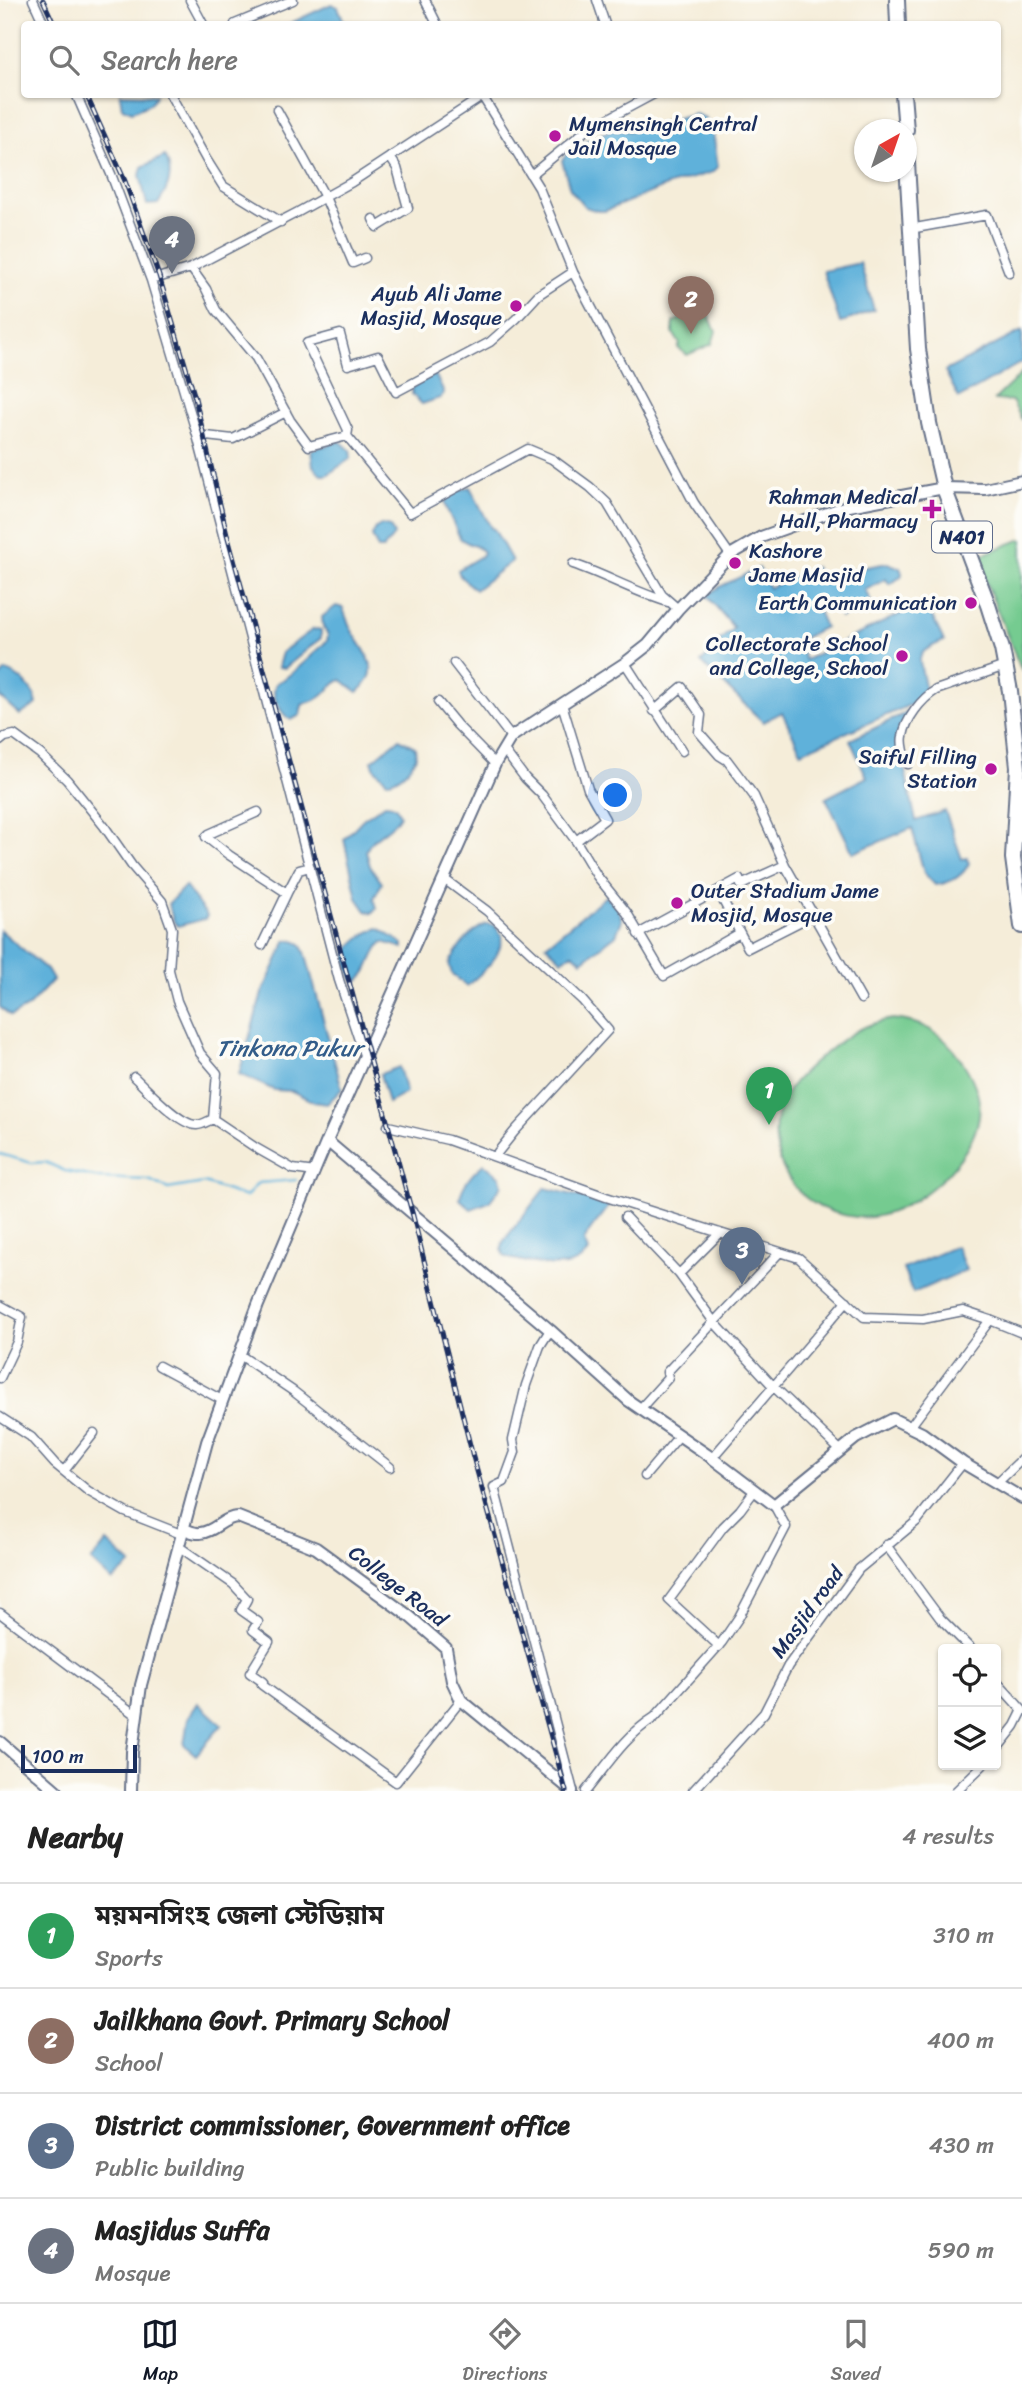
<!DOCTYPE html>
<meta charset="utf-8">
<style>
:root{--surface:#fff;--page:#f2f2f2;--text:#222;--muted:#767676;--line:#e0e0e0;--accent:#111827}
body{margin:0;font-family:Sriracha,"Noto Sans Bengali",sans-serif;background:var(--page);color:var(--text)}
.controls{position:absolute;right:21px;bottom:21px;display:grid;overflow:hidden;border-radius:7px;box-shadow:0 2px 5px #0004}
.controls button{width:63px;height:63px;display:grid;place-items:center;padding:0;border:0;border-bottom:2px solid var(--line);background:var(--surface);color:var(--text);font:35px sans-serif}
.compass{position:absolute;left:854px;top:119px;width:63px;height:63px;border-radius:50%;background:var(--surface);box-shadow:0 2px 5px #0004;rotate:40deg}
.scale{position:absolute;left:21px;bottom:18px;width:116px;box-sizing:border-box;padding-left:7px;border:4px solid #1b2f5e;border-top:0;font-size:19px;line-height:24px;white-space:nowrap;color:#1b2f5e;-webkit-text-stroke:5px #fdfcf7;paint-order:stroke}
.you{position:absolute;left:616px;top:796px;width:24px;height:24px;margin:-18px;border:5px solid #fff;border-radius:50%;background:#1a73e8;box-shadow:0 0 0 10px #1a73e833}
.badge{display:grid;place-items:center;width:46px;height:46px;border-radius:50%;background:var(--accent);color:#fff;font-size:23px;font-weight:700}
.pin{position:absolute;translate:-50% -58px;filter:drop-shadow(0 2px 4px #0008)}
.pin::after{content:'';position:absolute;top:37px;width:24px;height:21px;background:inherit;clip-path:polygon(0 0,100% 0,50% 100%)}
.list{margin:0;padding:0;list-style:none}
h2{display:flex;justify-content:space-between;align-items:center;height:91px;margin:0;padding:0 28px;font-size:30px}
h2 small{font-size:23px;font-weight:400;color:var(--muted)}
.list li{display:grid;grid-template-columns:46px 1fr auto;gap:21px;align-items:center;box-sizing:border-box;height:105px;padding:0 28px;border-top:2px solid var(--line)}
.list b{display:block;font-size:26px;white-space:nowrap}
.list p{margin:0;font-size:23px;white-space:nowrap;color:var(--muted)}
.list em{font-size:23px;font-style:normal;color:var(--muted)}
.icon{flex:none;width:38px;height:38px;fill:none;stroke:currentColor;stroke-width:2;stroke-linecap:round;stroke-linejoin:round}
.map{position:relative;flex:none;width:1022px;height:1791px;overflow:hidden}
.search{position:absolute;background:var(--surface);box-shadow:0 2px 5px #0004;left:21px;right:21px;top:21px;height:77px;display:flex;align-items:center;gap:18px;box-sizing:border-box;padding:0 24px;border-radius:7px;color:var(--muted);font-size:26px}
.sheet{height:511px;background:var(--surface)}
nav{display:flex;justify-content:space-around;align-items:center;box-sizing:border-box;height:98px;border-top:2px solid var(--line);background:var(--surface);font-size:19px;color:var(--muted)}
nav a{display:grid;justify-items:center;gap:4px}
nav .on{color:var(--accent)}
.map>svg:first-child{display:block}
</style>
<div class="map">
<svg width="1022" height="1791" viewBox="0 0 1022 1791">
<rect width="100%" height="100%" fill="#fdfcf7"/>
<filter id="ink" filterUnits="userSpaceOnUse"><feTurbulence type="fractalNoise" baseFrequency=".0143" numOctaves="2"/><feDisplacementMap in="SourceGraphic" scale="14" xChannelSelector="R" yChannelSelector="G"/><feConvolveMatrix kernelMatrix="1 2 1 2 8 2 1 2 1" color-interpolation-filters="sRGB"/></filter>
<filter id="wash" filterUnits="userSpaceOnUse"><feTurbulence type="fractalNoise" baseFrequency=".00686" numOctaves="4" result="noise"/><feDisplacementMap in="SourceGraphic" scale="28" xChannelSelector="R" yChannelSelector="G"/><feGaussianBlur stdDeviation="1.57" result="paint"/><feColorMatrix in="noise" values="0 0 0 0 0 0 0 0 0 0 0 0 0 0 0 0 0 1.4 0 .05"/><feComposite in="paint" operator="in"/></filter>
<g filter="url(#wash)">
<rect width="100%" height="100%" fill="#f5edd9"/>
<path fill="#74cb90" stroke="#487d77" stroke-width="2" d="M703,303l13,28 -4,13 -25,11 -9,-7 2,-4 -7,-11v-11l12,-5 1,-11z
M1022,373v47l-10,-19 -18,-1z
M1022,539v133l-46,-115z
M893,1019c29,3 49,13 66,38 12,16 23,39 20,59 -6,45 -64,96 -107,101 -17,2 -37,-3 -52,-10 -21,-11 -36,-30 -42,-53 -11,-48 12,-71 45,-99 23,-19 41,-32 70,-36z"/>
<path fill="#5eb1da" stroke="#3c709c" stroke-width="2" d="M331,4l7,3 7,17h-56z
M120,95v-1l36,1 -6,9 -18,8 -10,-4z
M695,114c22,5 19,33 23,52l-5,6 -44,13 -64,26h-7l-13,-4 -15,-18 -8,-28 8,-12 40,-19 24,1z
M165,156c9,17 4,32 -7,48l-11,1 -7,-30 2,-8z
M860,263l14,47 -34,13 -17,-52z
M1022,331v31l-63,36 -14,-27z
M435,374l9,19 -4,5 -18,6 -10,-10v-7z
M340,441l10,9 1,8 -24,17h-6l-8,-9 -2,-16z
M470,487l21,41 3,1 18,32 -37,29 -15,-14 -2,-6 23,-14 2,-4c-6,-8 -16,-7 -23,-14l-15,-33v-4l8,-9z
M381,525l9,2 4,8 -11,14h-5l-6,-13 4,-8z
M888,563l12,5 2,5 -1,4 -12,7 -3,-5 -21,11 6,12 -30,16 -8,-14 -15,7 7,16 -27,14 7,19 120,-58 19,39c-33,13 -24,16 -19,46l-8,15 -116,50 -19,-40 -19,10 -62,-60 19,-17 -2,-3 16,-14 -27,-32 12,-9 40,-19 10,20 46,-21 7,17 33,-15z
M336,606l7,2c2,7 5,14 8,21 12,22 35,40 7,63l-17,-12c-11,5 -14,13 -22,18 -5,3 -12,4 -17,7l-2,10 -9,5c-9,-5 -20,-23 -16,-34 1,-4 5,-5 9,-7 15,-10 29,-25 43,-38l1,-6 -5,-8 -1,-10z
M317,629l4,1v8l-36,30 -7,-1 4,-15 30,-22z
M6,671c13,3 29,20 31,33l-17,11 -20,-18v-20z
M914,709l-14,19 -2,11 18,82 29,-10 17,48 5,-1 2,5c-6,14 -20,20 -34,22l-11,-12 -12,-45 -59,25 -27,-55 41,-21 -17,-37z
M399,739l16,8 1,10c-5,10 -17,24 -29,24l-12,-12 -3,-8z
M385,804c9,0 12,3 15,11 -9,17 -26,18 -34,36l4,15 12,17 -8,15 3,10 -5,5 -6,-2 -9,-13 -13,-59 19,-20z
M185,886l22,30 -2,3 -27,7 -4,-4 -6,-18z
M606,896l12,12 4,12 -6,15 -34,26 -9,-8 -11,7 -16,-15z
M487,924l8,2 7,10c-1,23 -20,36 -35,50l-15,-12 -3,-10c8,-15 22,-34 38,-40z
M379,928l24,16v4l-20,-6c-13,11 -11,30 -26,39l-5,-2c-1,-6 -7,-15 -6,-21 2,-15 20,-26 33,-30z
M0,930l47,40 6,10 -25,27 -17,9 -11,-9z
M292,940l9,4 4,8 37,137 -15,15 -13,-2 -22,-11 -18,-1 -35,-16 23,-81 24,-52z
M399,1067l7,26 -18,10 -8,-29z
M484,1164l16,13 2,8 -13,17 -18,7 -11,-10c1,-13 14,-28 24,-35z
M545,1188l65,16c-7,13 -20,23 -26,37l4,10c-14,25 -54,11 -76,8l-8,-3 -2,-7 1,-7z
M956,1246l10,24 -53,23 -10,-24z
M107,1542l24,22 -19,17 -21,-20z
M198,1703l24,22 -26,30 -12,-10 4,-27z"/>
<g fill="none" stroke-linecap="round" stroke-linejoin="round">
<path stroke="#5eb1da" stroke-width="2.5" d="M0,1154l32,9 13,-1 20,9 34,7 50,2 19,9 36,-6 42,14 12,-14 38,-3"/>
</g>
</g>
<g filter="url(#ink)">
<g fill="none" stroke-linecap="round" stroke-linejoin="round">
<g stroke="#677289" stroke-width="11">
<path id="street" d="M33,0l11,24
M190,0l13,24
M425,0l12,24
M597,0l8,24
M235,24l58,-24
M76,94l35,80 40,106 46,155 142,545 25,75
M170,94l36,65 17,27 58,36
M481,94l58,94 34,84 121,231 36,52
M277,110l48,87 28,66 12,-5
M531,175l54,-44 69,-37
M373,219l4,8 31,-19 -11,-40 -7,-11
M910,229l77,-14 22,57
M191,268l15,21 10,21 40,48 34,62 19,26 38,-10 63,77 118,-64 24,10 38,28 17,16 55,92 16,14
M151,280l40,-12 107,-56 54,-30 131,-86
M197,435l36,4 53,-27
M347,436l1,-6 -41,-87 33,-9 8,31 30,-9 18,36 94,-50 26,-23 22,-24 35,-23
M573,564c32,11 62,28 95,38
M454,663l57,74
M625,663l57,88
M438,702l19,23 38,39
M562,704l26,85 17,30 -29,22 21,35 30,37 37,63 76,-43
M654,711l28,-24 19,28 -2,17 20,23 8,5 27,36 31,69 76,134
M0,741l5,-4 9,-2 26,19 27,26 37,46 28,40 30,35 10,28 -3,41 8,31 23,52 17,20 -4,46 43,29 37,21 22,3
M504,750l21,28 17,17 34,46
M908,764c-3,-9 -7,-19 -5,-28 3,-17 18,-37 33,-46l69,-24
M258,812l-49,22 -3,3 23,18 58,38 -25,52
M444,879l43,32 95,89 26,30 -94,102 -16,20
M718,891l30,57 65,-33
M287,893l12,-23 11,-3
M638,934l101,-55 2,6 44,-20
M134,1077c12,11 46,49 63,48 5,0 11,-4 16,-6
M388,1126l60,14 158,57 193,61 65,59 59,2 40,-8 27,9 -80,107
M625,1217l54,57
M780,1252l-66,70 59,64 68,65
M0,1305l22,12 -5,25 -17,36
M990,1320l32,13
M550,1330l-10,16 -14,39 -13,55 2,12 -11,30 -10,5 79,304
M240,1355l53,36 97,76
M159,1366l63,34
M640,1409l28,-31 -1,-6 47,-50 -35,-48 41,-41
M0,1417l31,20 24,27 33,27 37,21 56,22
M712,1458l135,-157
M64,1471l30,-38
M645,1476l34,-40
M997,1483l25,-24
M886,1545l54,73 31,31
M178,1546l55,38 14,15 -6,11 17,12 -5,8 16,12 -19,31 13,9 -1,3 134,97 65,-82
M0,1613l137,103
M719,1646l-50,-46 54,-73 17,-17 15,-20
M996,1681l26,29
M996,1750l19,-24 7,-14
M586,1791c21,-26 40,-56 69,-74l67,-75 17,-25 47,-90 -12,-22
M693,1791l71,-78 24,-47 71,-97 58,-48 46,-58
M956,1791l27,-26"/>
</g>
<g stroke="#677289" stroke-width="14">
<path id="secondary" d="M327,1141l223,189 79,71 83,57 62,47 82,-67 37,-19 29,14 41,30 59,35
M183,1529c5,1 12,5 17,4 15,-1 23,-16 38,-16l78,31 93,68 37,32 6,33 9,19 111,91
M0,1742l57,49
M131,1791l1,-39 9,-67 66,-243 51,-137 69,-164 169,-379 15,-25 114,-74 23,-18 30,-36 52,-54 31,-18 83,-30 100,-19 41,1 37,-8"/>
</g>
<g stroke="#677289" stroke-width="18">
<path id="highway" d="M897,0l1,24
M903,94l3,36
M906,146l12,203 11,74 15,65 44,117 14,44 8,42 8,76 -5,91 9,68"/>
</g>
<use href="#street" stroke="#fff" stroke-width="8"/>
<use href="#secondary" stroke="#fff" stroke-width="10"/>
<use href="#highway" stroke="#fff" stroke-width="14"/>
<g stroke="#1b2f5e" stroke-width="5">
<path id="rail" d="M43,0l11,24
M86,94l39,87 34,95 36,122 32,136 186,682 59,237 94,338"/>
</g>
<use href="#rail" stroke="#fdfcf7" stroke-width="2.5" stroke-dasharray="8" stroke-linecap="butt"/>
</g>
</g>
<g fill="#b5179e" stroke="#fdfcf7" stroke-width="2.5">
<circle cx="555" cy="136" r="7"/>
<circle cx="516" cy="306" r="7"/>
<path d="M928.5 498.5h7v7h7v7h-7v7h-7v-7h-7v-7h7z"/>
<circle cx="735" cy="563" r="7"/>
<circle cx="971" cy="603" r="7"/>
<circle cx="902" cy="656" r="7"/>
<circle cx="991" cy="769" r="7"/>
<circle cx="677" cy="903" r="7"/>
</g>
<g text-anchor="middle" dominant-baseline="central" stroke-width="7" stroke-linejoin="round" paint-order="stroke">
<rect fill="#fdfcf7" stroke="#5f6c8c" stroke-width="2" x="932" y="521.5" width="60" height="31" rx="5"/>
<g font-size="19" font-weight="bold" fill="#1b2f5e">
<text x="962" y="537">N401</text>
</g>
<g font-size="21" fill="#1b2f5e" stroke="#fdfcf7" text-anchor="end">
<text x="569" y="124" text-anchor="start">Mymensingh Central<tspan x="569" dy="24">Jail Mosque</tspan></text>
<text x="502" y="294">Ayub Ali Jame<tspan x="502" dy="24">Masjid, Mosque</tspan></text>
<text x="918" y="497">Rahman Medical<tspan x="918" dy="24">Hall, Pharmacy</tspan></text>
<text x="749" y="551" text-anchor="start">Kashore<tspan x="749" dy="24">Jame Masjid</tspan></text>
<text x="957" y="603">Earth Communication</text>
<text x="888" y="644">Collectorate School<tspan x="888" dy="24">and College, School</tspan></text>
<text x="977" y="757">Saiful Filling<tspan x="977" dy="24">Station</tspan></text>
<text x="691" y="891" text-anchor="start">Outer Stadium Jame<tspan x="691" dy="24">Mosjid, Mosque</tspan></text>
</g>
<g font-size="21" fill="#1b2f5e" stroke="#fdfcf7">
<text transform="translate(398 1586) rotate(38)">College Road</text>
<text transform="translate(807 1612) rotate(-54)">Masjid road</text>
</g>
<g font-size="23" font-style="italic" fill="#325c89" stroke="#fdfcf7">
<text x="289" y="1048">Tinkona Pukur</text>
</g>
</g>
</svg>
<div class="controls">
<button><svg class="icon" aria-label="locate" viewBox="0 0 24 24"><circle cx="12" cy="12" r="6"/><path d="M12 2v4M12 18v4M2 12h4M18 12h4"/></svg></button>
<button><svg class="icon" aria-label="layers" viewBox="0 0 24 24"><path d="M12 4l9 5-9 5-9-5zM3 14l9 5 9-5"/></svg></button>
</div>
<svg class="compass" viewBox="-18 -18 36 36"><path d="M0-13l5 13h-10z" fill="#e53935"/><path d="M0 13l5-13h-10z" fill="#767676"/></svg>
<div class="scale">100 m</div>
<div class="you"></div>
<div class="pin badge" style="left:769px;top:1125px;background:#2e9e5b">1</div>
<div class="pin badge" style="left:691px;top:334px;background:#8d6e63">2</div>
<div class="pin badge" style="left:742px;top:1285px;background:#5c6f8a">3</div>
<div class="pin badge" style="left:172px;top:274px;background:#6b7280">4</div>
<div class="search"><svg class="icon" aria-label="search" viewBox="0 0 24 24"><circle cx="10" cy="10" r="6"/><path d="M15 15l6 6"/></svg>Search here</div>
</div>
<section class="sheet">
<h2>Nearby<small>4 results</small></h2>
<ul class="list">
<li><span class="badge" style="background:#2e9e5b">1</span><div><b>ময়মনসিংহ জেলা স্টেডিয়াম</b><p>Sports</p></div><em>310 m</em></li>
<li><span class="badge" style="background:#8d6e63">2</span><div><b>Jailkhana Govt. Primary School</b><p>School</p></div><em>400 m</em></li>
<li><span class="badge" style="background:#5c6f8a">3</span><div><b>District commissioner, Government office</b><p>Public building</p></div><em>430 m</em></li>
<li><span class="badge" style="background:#6b7280">4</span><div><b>Masjidus Suffa</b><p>Mosque</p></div><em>590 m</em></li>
</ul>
</section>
<nav>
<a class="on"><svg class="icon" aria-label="map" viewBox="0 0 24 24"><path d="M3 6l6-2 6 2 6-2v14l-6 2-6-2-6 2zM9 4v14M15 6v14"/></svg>Map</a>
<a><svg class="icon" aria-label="directions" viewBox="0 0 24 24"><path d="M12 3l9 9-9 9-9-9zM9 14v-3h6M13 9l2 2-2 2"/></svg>Directions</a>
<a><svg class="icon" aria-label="saved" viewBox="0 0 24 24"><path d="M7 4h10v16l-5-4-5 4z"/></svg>Saved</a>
</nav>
